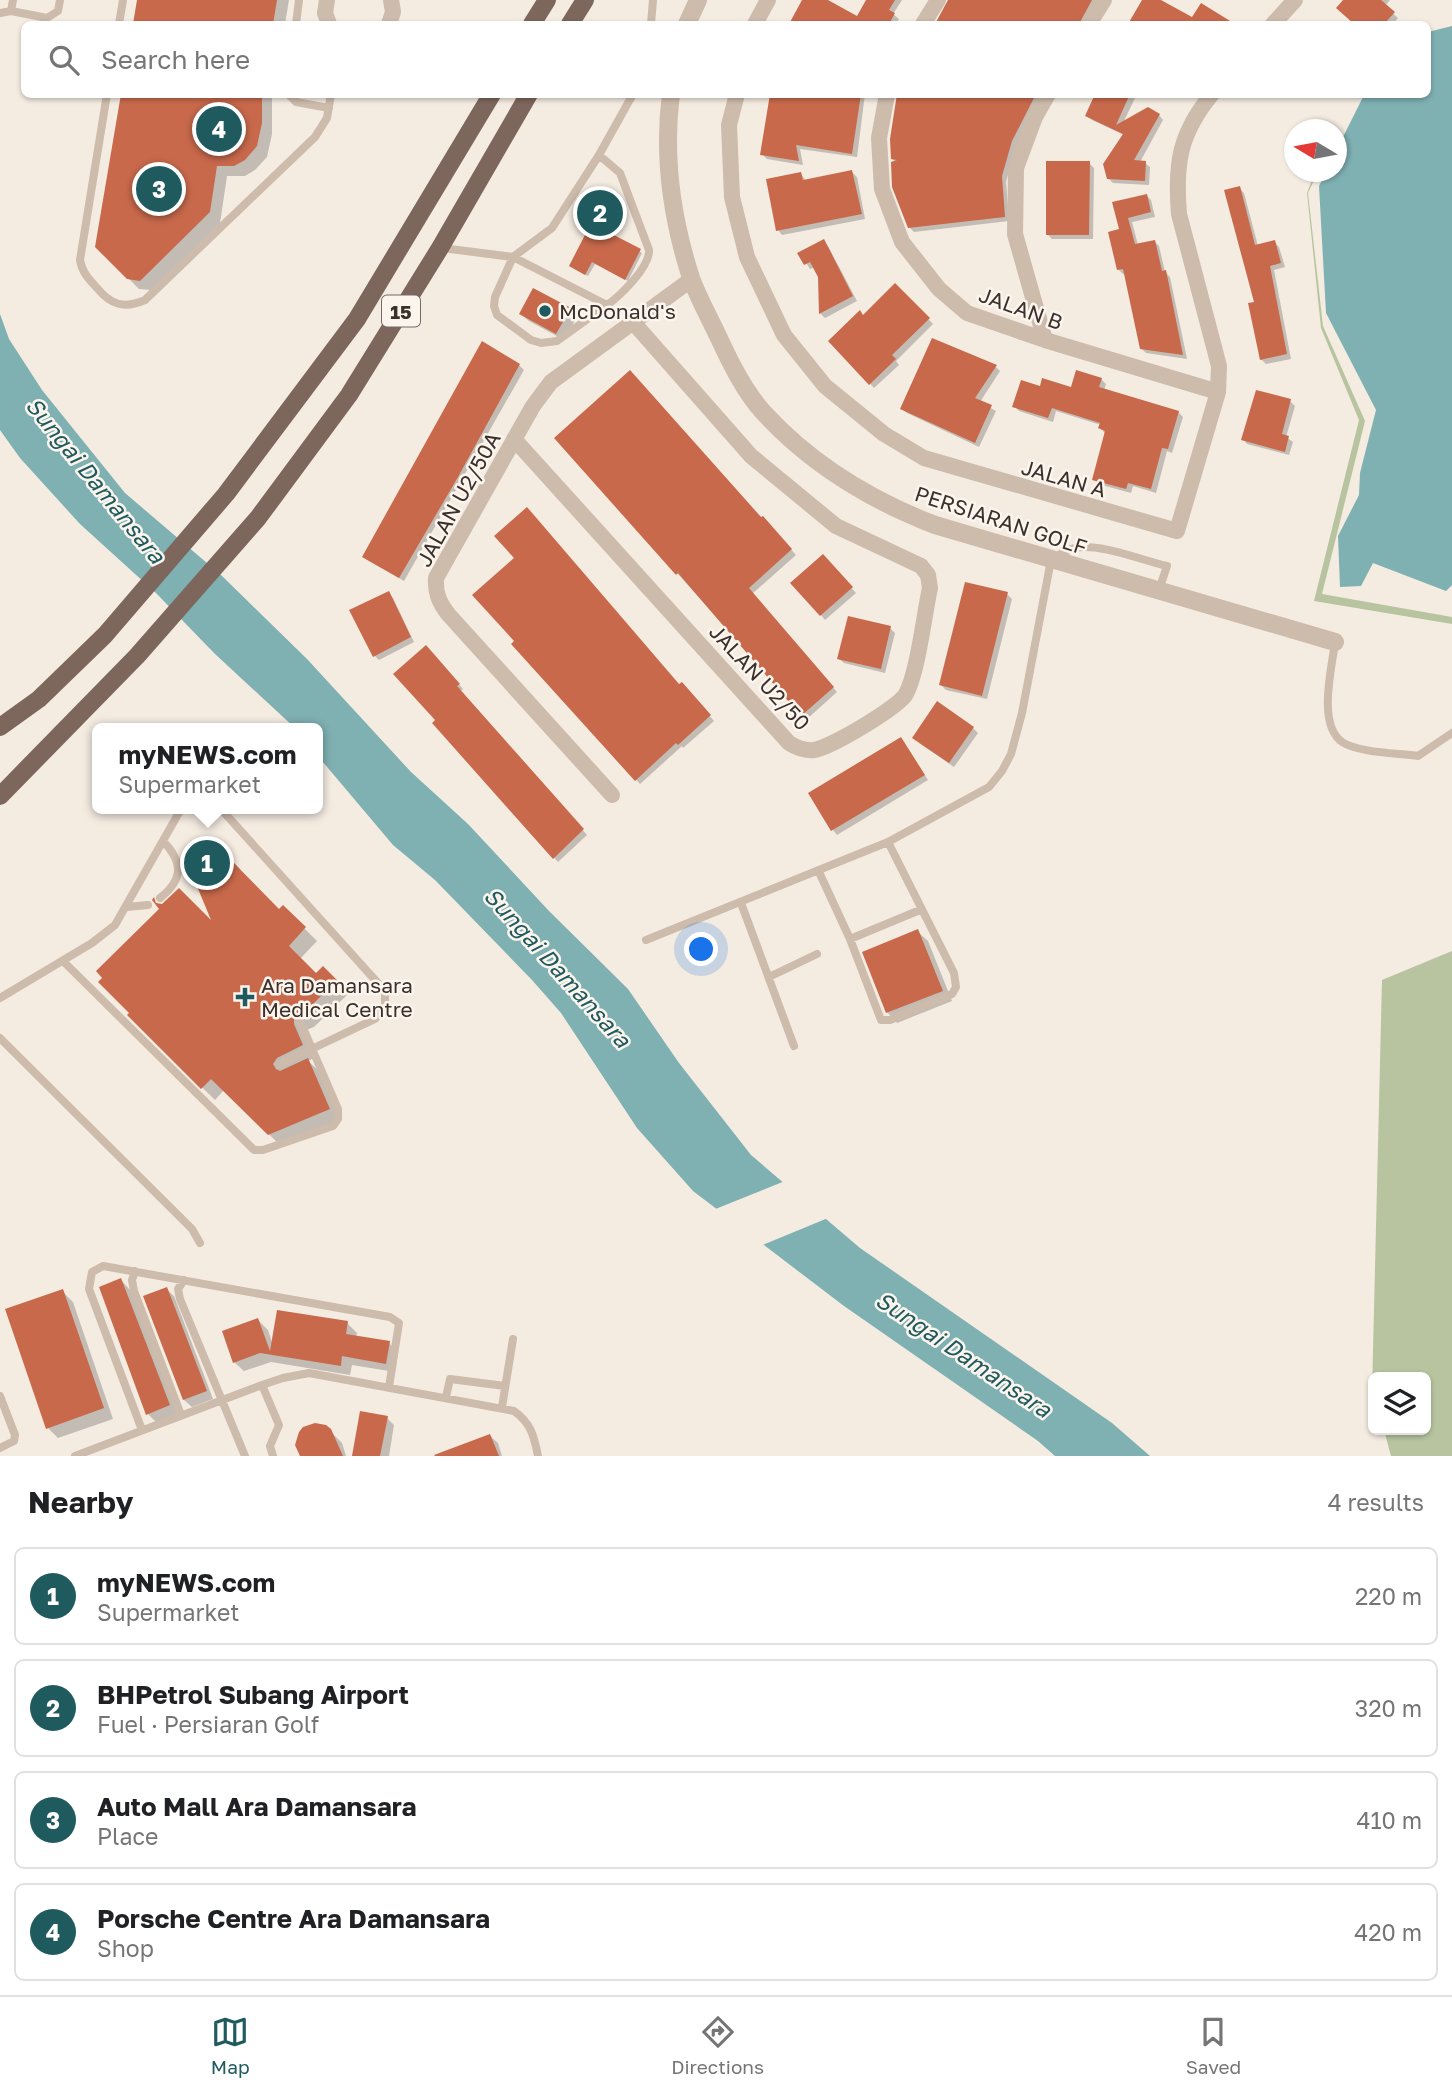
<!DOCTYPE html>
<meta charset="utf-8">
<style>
:root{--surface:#fff;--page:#f2f2f2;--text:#202124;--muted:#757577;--line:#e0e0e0;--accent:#1f5a5e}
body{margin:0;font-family:"Golos Text",sans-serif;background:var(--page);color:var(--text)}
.controls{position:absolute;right:21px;bottom:21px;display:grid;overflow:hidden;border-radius:10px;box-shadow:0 2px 5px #0004}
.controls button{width:63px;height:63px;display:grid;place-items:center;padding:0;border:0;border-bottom:2px solid var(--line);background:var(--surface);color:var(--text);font:35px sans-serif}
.compass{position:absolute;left:1284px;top:119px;width:63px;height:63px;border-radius:50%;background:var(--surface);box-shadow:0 2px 5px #0004;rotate:280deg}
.you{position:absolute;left:702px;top:950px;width:24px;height:24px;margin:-18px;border:5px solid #fff;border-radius:50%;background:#1a73e8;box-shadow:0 0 0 10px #1a73e833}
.badge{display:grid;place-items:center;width:46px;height:46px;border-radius:50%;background:var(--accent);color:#fff;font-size:23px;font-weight:700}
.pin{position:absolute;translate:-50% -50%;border:4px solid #fff;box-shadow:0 2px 7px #0006}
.popup{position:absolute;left:92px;top:723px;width:231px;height:91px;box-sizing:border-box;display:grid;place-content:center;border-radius:10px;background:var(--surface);filter:drop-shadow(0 2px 5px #0005);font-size:23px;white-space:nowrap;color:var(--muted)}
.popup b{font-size:26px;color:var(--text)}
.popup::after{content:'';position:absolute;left:50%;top:100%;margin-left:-14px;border:14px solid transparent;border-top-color:var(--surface)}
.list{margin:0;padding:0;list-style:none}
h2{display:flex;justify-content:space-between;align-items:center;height:91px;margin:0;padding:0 28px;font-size:30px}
h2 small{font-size:23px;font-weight:400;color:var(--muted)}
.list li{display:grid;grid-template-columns:46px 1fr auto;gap:21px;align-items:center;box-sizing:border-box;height:98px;margin:0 14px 14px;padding:0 14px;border:2px solid var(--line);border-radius:10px}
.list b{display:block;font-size:26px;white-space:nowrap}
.list p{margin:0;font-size:23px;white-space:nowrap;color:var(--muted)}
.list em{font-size:23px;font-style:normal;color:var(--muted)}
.icon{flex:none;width:38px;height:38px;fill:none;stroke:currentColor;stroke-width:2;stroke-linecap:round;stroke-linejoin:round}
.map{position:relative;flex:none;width:1452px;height:1456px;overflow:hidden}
.search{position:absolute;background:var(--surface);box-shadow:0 2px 5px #0004;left:21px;right:21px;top:21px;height:77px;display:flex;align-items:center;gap:18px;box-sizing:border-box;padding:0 24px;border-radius:10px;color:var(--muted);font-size:26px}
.sheet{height:539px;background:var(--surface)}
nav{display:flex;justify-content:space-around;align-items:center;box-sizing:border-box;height:98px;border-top:2px solid var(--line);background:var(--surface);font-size:19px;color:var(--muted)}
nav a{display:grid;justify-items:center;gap:4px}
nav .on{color:var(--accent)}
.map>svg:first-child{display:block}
</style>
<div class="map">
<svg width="1452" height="1456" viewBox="0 0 1452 1456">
<rect width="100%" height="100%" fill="#f4ebe1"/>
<path fill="#b8c4a0" d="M1315,172h3l-10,21 15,133 42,95 -43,173 130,23v7l-138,-23 45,-181 -38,-92 -14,-135z
M1452,951v505h-61l-7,-26h42v-53h-53v18l-1,-3 10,-412z"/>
<path fill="#7fb0b2" d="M1452,26v559l-6,6 -73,-28 -12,23 -21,1 -2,-51 21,-41 1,-22 16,-63 -50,-97 -7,-127 7,-14h10l1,-23 27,-54 64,-1v-62z
M0,314l9,25 33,51 83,103 96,82 86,84 104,113 57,52 81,87 79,78 51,74 72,92 109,93 252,175 38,33h-95l-17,-15 -194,-135 -151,-115 -56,-63 -76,-115 -29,-33 -97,-100 -42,-35 -76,-90v-27h-22l-81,-75 -58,-60 -76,-69 -60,-66 -20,-28z"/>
<path fill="#f4ebe1" d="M785,1181l43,37 -68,28 -47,-36z"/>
<path fill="#0003" d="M139,0h150l-4,24h-151z
M804,0h21l33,19 10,-19h34l-9,14 6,5 -3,5h-105z
M949,0h150l-15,24h-148l13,-18z
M1144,0h13l35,20 9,-15 30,19h-101z
M1346,0h44l-5,6 13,12 -5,6h-37l-18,-16z
M123,94h149v40l-5,23 -12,13 -10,6h-18l-7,47 -69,67 -12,-1 -42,-42z
M772,94h93l-8,63 -57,-8 3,16 -36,-6 -5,-5z
M1043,94l-27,52 -10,36 3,39 -95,11 -5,-5 -13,-65 -4,-3 7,-64z
M1097,94h40l-14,29 36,-8 4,5 -23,42 5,1 5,4 -1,18 -36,-2 -5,-5 16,-43 -32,-15 -5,-5z
M1089,163l5,5 -1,71h-41l-5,-5z
M852,172l5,5 8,42 -83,16 -4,-5 23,-56 5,7z
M1239,188l5,5 14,53 16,-4 5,5 6,20 -11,3 17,89 -25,5 -5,-5 -5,-56z
M1146,195l5,5 4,17 -23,5 6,23 16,-4 5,5 6,26 5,5 17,82 -41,-6 -5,-5 -15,-75 -3,1 -5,-5 3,-38 -7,-28z
M622,204l3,3 -15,28 32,18 -14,28 -33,-17 -7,12 -15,-8z
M824,241l4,5 29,55 -32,17 -5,-5 -1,-36 -4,-10 -5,2 -10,-16z
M895,285l38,39 -37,37 3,4 -25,23 -44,-47 34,-25z
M570,309l7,8 -13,23 -35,-19 -8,-7z
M519,365l5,5 -120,211 -35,-20 -5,-4z
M996,367l4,4 -20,31 16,9 -17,36 -72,-34 -5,-5z
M1101,379l5,5 -2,6 74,22 5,5 -11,36 -5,-2 -11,42 -23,-7 -2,7 -33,-9 -4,-5 11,-46 -5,-5 1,-3 -45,-14 -3,11 -34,-11 -5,-5 27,-18 31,1z
M1290,401l5,5 -9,31 7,5 -4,13 -42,-11 -4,-5z
M557,438l211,85 28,32 -44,39 85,98 -30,27z
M828,561l28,32 -31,27 -4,-5z
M389,593l4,5 21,44 -35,18 -5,-5z
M1007,594l5,5 -25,100 -41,-9 -5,-5z
M890,628l5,5 -10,40 -41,-10 -5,-4z
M517,641l169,48 28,32 -31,27 -1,-2 -42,38 -126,-140z
M431,652l32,37 -2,2 126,144 -29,27 -124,-139 3,-3z
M973,728l5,5 -24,34 -35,-24z
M901,739l27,41 -91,55 -4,-5z
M219,847l21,22 -1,2 40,40 4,-4 34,34 -17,18 16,16 7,-7 25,26 -34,33 -8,3 8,28 -6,3 12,11 21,49 -59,26 -58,-57 -9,10 -86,-85 32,-106 -6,-8 4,4 56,22z
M917,931l11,10 24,60 -55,22 -10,-11z
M121,1280l10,11 49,125 -22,8 -10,-10z
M166,1289l8,7 39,103 -21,8 -8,-7z
M62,1291l11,11 40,117 -55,19 -10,-10z
M258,1320l10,10 5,15 74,-22 10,10 -1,4 33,6 9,10 -3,19 -43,-7 -2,10 -79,-13 -27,9 -10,-9z
M387,1418l7,7 -5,31h-35z
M326,1427l16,16 4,13h-44z
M490,1436l8,7 4,13h-66z"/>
<path fill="#c8694b" d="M137,0h140l-4,24h-140z
M802,0h26l29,16 9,-16h29l-6,10 6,3 -6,11h-100z
M948,0h144l-13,24h-144z
M1142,0h19l31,17 9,-14 34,21h-107z
M1343,0h38l14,12 -11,12h-30l-18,-16z
M121,94h141v29l-5,23 -12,14 -11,6h-17l-7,46 -70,69 -13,-2 -32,-32z
M770,94h91l-9,60 -56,-9 3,16 -39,-6z
M897,94h139l-24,47 -10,35 3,41 -97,11 -16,-41 -1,-25 6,-2 -6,-1 -1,-20z
M1095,94h35l-14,31 32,-18 12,7 -26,46 12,1 -1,20 -38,-2 -4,-15 20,-30 -38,-18z
M1046,161h44l-1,74h-43z
M852,170l10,44 -86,17 -10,-52 35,-7 2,8z
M1240,186l15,59 20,-5 6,23 -11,3 17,88 -27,6 -12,-57 6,-1 -30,-112z
M606,194l17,9 -15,29 33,17 -16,31 -33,-18 -7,13 -16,-9z
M1147,194l4,18 -23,6 7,26 20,-4 7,31 4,-1 17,85 -43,-6 -17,-80 -6,1 -9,-38 11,-3 -7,-27z
M824,239l29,57 -34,18 -1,-37 -8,-15 -6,3 -7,-12z
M895,283l35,35 -38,37 4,4 -27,26 -41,-44 32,-31 3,5z
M533,288l38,20 -15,26 -37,-20z
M932,338l65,27 -22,33 17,7 -17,38 -75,-34z
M482,341l38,23 -62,113 -59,101 -37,-21z
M630,370l131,147 2,-1 29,33 -43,39 85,99 -33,29 -123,-143 -2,2 -122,-137z
M1076,370l26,8 -3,9 80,24 -11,38 -6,-1 -11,41 -23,-6 -2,6 -34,-9 13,-49 -7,-3 2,-5 -48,-15 -4,10 -36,-11 9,-27 19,6 2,-8 29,9z
M1256,390l35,9 -9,35 7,2 -4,16 -44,-12z
M527,507l152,177 3,-2 29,33 -33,30 -2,-2 -41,38 -124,-137 3,-3 -42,-46 42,-37 -20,-22z
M823,554l30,33 -33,29 -30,-33z
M965,582l43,10 -26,104 -43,-11z
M389,591l22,46 -38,20 -24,-47z
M848,616l43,10 -10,43 -44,-10z
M426,645l34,39 -3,2 127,143 -31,30 -121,-136 3,-3 -42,-46z
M937,701l37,26 -25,36 -37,-25z
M901,737l24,38 -94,56 -23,-38z
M207,843l13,3 9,9 -1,2 51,52 4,-4 23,22 -17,19 27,27 7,-7 14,14 -35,35 -8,3v6l9,21 -26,13 -4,6 3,5 4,2 28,-13 22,51 -62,26 -57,-56 -10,10 -74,-74 2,-2 -31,-31 4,-4 -6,-7 63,-62 -7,-9 2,-3 2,6 6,1 17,-16 32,32 -22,-53 3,-12 6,-8z
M918,929l25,62 -57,22 -24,-61z
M121,1278l49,127 -24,10 -47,-128z
M167,1287l40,104 -24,9 -40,-104z
M63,1289l41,119 -58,21 -41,-120z
M277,1310l71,11 -2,13 44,7 -4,23 -44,-8 -1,10 -81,-13 -27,10 -11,-32 36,-13 12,33z
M360,1411l28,5 -8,40h-28z
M315,1423l11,2 5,4 12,27h-43l-5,-11 4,-13 4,-5z
M490,1434l9,22h-64l-1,-1z"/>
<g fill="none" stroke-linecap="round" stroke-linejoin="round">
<path stroke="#cdbbac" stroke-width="8" d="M13,0l-2,11 36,7 11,-7 2,-11
M0,13l11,-2
M119,24l4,-24
M296,24l3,-24
M651,24l2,-24
M107,94l-27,166c2,12 8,18 17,28 14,17 27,21 48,12l170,-163 12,-19 4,-24
M288,94l8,8 33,6
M599,155l21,18 29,77c1,17 -29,46 -42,55l-94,-48 -18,40 -1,9 3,9 34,25 10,3 16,-2 50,-36
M442,248l71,9 39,-29 47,-73 34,-61
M1335,642c-3,26 -18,82 7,100 17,11 55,11 76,14l34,-23
M221,809l164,182v16l-10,12 -95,45
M819,872l31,67 31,81h9l62,-26 4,-7 -2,-14 -66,-131
M160,898c24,-19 23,-36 3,-57
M741,903l53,143
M127,907l21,-2
M850,939l70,-29
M646,940l242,-98 101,-55 13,-16 9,-17 11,-41 29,-153c8,-5 15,-10 24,-12 25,-5 66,12 92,18l-8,24
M63,961l191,189h9l70,-24 5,-7v-10l-38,-88
M769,977l48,-23
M0,998l92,-55 23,-18 66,-116
M0,1038l192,191 8,14
M135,1271l-3,9 2,11 47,124
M184,1280l-6,9 2,10 65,157
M262,1385l17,40 -9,21 3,10
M0,1396l15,39 -1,6 -14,7
M446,1397l4,-18 55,7
M502,1407l11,-68
M142,1430l-53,-141 3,-17 11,-6 287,51 9,6 -10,64
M75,1456l187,-71 21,-7 26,-5 205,38c17,12 20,25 24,45"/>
<path stroke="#cdbbac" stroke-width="16" d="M327,0l-2,13 4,11
M389,24l4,-12 -2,-12
M755,24l13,-24
M923,24l15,-24
M1089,24l15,-24
M1273,24l22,-24
M737,94l-8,31 3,72 15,60 37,78 41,51 59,48 40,24 253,73 41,-139 1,-26 -40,-152c-4,-50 0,-80 33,-120
M887,94l-8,44 3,51 20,53 37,47 28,24 78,27 173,52
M1045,340l-30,-106 1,-66 19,-51 13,-23
M514,439l275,304c8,5 16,8 25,7 16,-2 85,-43 92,-56 12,-23 18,-79 24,-106l-2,-13 -7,-9 -85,-40 -85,-70 -119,-135
M612,795l-164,-181c-9,-12 -13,-21 -12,-36l97,-172 18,-24 141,-103"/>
<path stroke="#cdbbac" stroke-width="18" d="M687,24l11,-24
M671,94c-8,61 1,125 20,184 7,19 18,39 27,58 12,26 26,55 46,77 47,51 106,87 171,112l400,117"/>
<path stroke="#7d675c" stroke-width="18" d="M532,24l15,-24
M570,24l15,-24
M0,727l39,-28 66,-64 121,-141 131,-175 135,-225
M0,796l137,-140 121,-138 91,-123 91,-147 89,-154"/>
</g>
<g fill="#1f5a5e" stroke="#fbf5ee" stroke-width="2.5">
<circle cx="545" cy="311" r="7"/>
<path d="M241.5 986.5h7v7h7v7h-7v7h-7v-7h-7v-7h7z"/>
</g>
<g text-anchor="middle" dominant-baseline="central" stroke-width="5" stroke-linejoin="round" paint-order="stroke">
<rect fill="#fbf5ee" stroke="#756b66" stroke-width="2" x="382" y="295.5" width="38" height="31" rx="5"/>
<g font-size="19" font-weight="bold" fill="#3b302b">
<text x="401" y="311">15</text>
</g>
<g font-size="21" fill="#3b302b" stroke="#fbf5ee">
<text transform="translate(1021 308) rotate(20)">JALAN B</text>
<text transform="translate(1064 478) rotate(16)">JALAN A</text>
<text transform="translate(458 499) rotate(-61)">JALAN U2/50A</text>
<text transform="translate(1001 520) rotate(18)">PERSIARAN GOLF</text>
<text transform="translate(760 677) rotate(47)">JALAN U2/50</text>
</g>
<g font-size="21" fill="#3b302b" stroke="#fbf5ee" text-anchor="start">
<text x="559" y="311">McDonald's</text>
<text x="261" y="985">Ara Damansara<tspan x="261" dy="24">Medical Centre</tspan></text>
</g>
<g font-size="23" font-style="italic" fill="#1f5a5e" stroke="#fbf5ee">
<text transform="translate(96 480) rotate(51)">Sungai Damansara</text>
<text transform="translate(558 967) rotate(48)">Sungai Damansara</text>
<text transform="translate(964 1354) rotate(34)">Sungai Damansara</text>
</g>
</g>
</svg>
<div class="controls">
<button><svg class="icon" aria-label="layers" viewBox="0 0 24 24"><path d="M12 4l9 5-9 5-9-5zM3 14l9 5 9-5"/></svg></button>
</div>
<svg class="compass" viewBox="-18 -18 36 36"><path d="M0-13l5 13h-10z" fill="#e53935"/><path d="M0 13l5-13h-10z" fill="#757577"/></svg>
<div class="you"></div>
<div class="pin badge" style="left:207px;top:863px">1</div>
<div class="popup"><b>myNEWS.com</b>Supermarket</div>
<div class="pin badge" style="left:600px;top:213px">2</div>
<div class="pin badge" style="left:159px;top:189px">3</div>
<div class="pin badge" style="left:219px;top:129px">4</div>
<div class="search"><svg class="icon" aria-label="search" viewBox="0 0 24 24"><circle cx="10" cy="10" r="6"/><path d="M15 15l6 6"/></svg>Search here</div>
</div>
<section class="sheet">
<h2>Nearby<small>4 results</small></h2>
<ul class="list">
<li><span class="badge">1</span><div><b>myNEWS.com</b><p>Supermarket</p></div><em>220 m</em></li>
<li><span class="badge">2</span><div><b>BHPetrol Subang Airport</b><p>Fuel · Persiaran Golf</p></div><em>320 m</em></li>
<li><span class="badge">3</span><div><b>Auto Mall Ara Damansara</b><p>Place</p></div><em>410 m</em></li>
<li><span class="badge">4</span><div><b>Porsche Centre Ara Damansara</b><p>Shop</p></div><em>420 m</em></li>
</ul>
</section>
<nav>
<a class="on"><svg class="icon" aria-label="map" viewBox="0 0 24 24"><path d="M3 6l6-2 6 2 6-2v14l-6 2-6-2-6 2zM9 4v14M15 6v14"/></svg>Map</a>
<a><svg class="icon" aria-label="directions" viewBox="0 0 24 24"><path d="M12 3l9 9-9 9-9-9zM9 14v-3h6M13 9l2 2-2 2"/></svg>Directions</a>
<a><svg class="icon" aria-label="saved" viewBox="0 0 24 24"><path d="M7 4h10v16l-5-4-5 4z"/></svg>Saved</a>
</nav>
